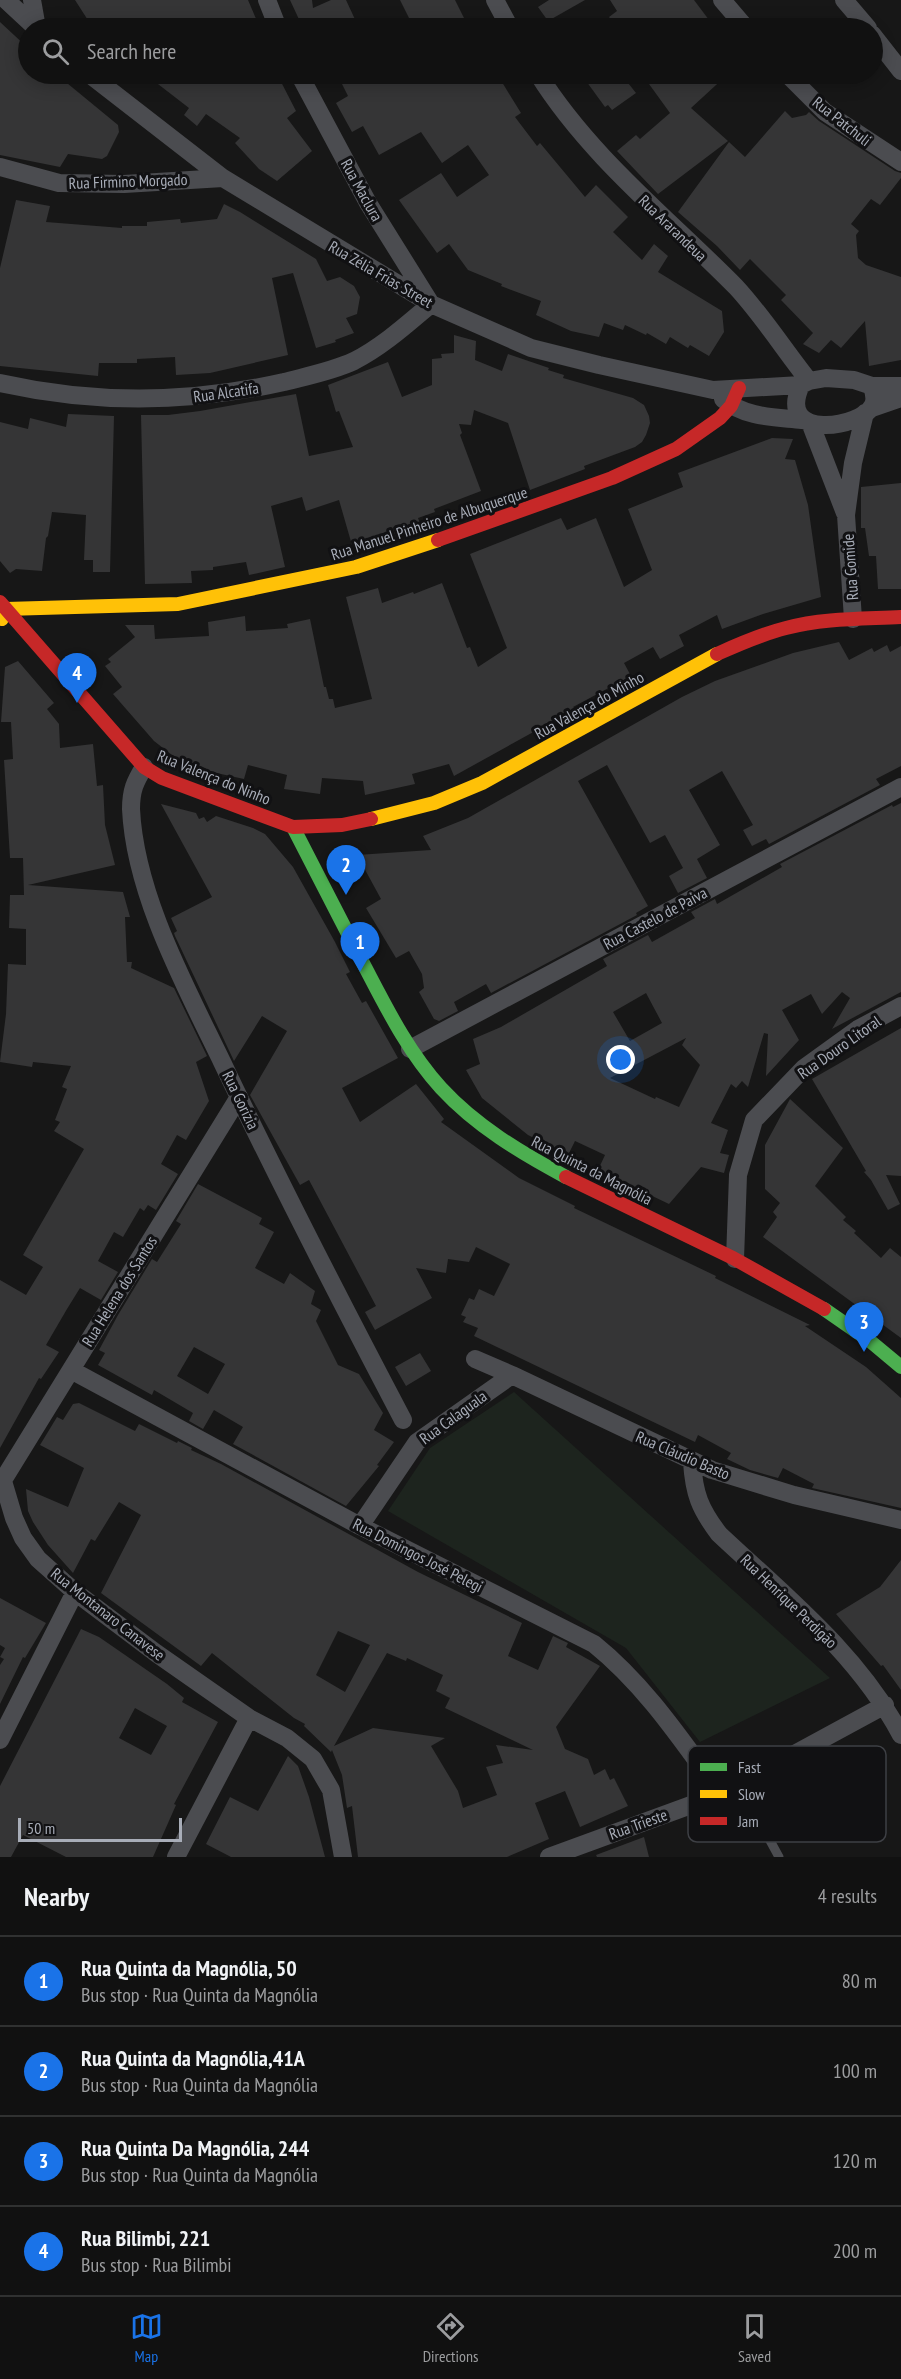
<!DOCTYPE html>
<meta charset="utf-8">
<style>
:root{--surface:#111;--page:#1e1f1f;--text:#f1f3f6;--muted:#9c9d9f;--line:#303131;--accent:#1a73e8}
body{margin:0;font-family:"PT Sans Narrow",sans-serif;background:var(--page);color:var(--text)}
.scale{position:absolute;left:18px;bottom:15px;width:164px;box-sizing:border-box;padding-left:6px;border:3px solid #a8adb8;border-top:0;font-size:16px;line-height:21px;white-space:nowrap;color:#a8adb8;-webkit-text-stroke:4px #111113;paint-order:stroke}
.you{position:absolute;left:621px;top:1060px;width:21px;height:21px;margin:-15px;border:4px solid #fff;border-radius:50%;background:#1a73e8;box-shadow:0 0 0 9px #1a73e833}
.badge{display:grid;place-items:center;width:39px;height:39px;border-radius:50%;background:var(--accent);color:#fff;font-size:20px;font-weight:700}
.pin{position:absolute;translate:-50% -50px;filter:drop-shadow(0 2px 3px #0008)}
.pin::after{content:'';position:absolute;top:32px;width:21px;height:18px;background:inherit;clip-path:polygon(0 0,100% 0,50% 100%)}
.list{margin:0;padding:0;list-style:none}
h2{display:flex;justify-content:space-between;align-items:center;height:78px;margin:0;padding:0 24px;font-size:26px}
h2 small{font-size:20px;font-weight:400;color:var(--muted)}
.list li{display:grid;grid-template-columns:39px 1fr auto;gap:18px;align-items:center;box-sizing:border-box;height:90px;padding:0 24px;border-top:2px solid var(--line)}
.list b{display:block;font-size:22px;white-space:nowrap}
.list p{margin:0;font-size:20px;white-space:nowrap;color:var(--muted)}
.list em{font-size:20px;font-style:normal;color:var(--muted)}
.icon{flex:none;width:33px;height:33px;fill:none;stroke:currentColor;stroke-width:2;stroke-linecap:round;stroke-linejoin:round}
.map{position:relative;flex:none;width:901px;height:1857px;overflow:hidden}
.search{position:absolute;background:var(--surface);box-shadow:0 3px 15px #0003;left:18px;right:18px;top:18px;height:66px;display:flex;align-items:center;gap:15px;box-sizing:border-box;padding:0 21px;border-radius:33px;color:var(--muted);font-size:22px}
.sheet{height:438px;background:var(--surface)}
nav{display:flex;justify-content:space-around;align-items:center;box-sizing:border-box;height:84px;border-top:2px solid var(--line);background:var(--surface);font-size:16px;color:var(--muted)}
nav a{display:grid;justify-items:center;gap:3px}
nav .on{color:var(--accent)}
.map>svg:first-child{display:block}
</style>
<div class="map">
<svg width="901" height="1857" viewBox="0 0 901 1857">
<rect width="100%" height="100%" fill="#171717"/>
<path fill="#1d241e" d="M514,1392l316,286 -130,64 -74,-94 -238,-137 42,-63z"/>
<path fill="#353536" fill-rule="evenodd" d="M75,0h173l12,28h-167z
M290,0h22l1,8 18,-8h15l13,28h-56z
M400,0h55l14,28h-55z
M549,0h36l-37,21 -10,-14z
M610,0h84l21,28h-98l-8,-11 8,-6z
M0,22l28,26v26h28l62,51 1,7 -12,24 -5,3 -34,-5 -8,13 -60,-12z
M145,74h132l19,37 -9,7 25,33 -35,30 -18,-12 -24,-26 5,-5 -34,-24 -9,12 -13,-11 5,-7z
M337,74h160l24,39 -6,4 22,29 3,-3 45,54 11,-12 32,32 -15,15 29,28 12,-16 14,12 -10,16 64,39 2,21 -15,24 -19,-11 -2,3 -18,-11 -4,7 -19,-11 -1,2 -21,-10 -2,5 -19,-7 -5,14 -28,-6 -35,-16 5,-14 -40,-15 1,-2 -34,-14 -19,-26 -12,9 -38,-53 42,-27 16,24 32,-22 -21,-30 -26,18 -21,-31 -42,23 -16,-29 -11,6 -16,-29 12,-7z
M581,74h40l15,19 -24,17 -4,-5 -3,2z
M663,74h65l-37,34 37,33 -70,53 -41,-43 19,-16 4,4 30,-26 -21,-29z
M785,111l7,7 14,-3 3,-3 10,9 76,50 6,2v5l-21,27 -9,-6 -20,25 8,7 -3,4 2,23 8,7 35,12v83l-32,6 -4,-45 -24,27 -10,-8 -12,13 -16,-9 10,-11 -32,-33 5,-5 -36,-36 -10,11 -23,-24 -39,-34 51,-70 16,15z
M16,200l34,6 -4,16 76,6v-2h25v-4l33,-3 1,4 36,-4 7,-15 16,8 76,47 11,22 13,-4 14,9 6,11 -3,17 -11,4 8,15 -19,7 1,2 -20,6 -23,-75 -21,5 16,77 -78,18 -34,2 -1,-18 -38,2v4h-38l-1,13 -98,-10v-98z
M454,335l22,6 -1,19 27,11 6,-17 41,14 -1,2 16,5 -1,3 70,20 11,7 5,11 1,7 -4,12 -4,7 -7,5 -51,19 1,3 -55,21 -22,-67 -34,-13 -3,15 -12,-1 3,9 -2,2 21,56 -47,18 1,3 -17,6 4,11 -68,23 -15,-52 -33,11 -4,-14 -31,9 14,61 -36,8 -3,-13 -33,5v3l-22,1 1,12 -47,1 -4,-169h27l32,-4 96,-17 13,62 44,-9 -14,-36 -3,1 -8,-27 60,-23 14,35 30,-12v-26l10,-1 -1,-4 13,-1z
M68,414l46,2 -4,156h-17v-12h-9l2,-45 -34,-3 -4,24 -2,2 -4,33 -26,-2 -6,4 -10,-12v-139l28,7 2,-11 36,9z
M772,438l21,1 -8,20 10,1 13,45 13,92 -58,17 -41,15 -5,-14 -38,20 5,11 -24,13 -7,-12 -29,16 7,13 -58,31 2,2 -121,67 -5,-12 -37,10 3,10 -50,11 -2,-14 -41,-3 -2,16 -36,-5 3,-14 -39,-10 -4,14 -46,-10 -26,-14 -18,-14 -41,-47 9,-7 -17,-21 6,-4 -3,-3 27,-22 -10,-12h29l1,14 54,-3 -1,-14 37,-6 1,15 42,-3 -1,-4 23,-5 14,68h2l3,12h4l2,9 37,-9 -26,-102 32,-9 4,15 31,-11 1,2 28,-11 25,65 3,-1 8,20 29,-19 -37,-94 91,-36 6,12 29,-12 28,69 28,-17 -24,-61 55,-22 -5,-14z
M901,483v106h-23l-2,-33h-7l-4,-28h-4v-41z
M839,642l10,18 23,-12 2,4 13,-7 3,7 11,-6v120l-25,13 4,6 -111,59 -3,-5 -14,7 -9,-16 10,-5 -31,-54 -33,19 31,55 -23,14 10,19 -29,15 -9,-17 14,-8 -18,-33 -15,8 -43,-78 -29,16 70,125 -12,7 1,2 -146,78 -5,-9 -32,18 4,9 -19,10 -5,-2 -15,-27 5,-4 -2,-14 -13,-23 -13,7 -30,-50 15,-9 -24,-44 74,-5 -8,-14 45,-18 214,-121 33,-16 78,-28z
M18,661l36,42 -7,6 12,15 1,24 33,-4 4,42 6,-1 2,40 10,40 -87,20 95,7 7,25h-5l2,45h5l-1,6 43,20 33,68 -11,6 13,39 -23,39 -9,-5 -16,29 17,10 -22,36 -8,-5 -4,6 -4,-3 -17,29 -9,-5 -16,29 20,11 -17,28 -21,-12 -13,21 -21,36 13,7 -18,27 -2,-1 -39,70v-168l26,15 17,-28 -20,-12 61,-106 -30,-18 6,-9 -5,-2 12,-31 -5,-2 9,-21 -38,-4 -1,5 -32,-5 6,-48 2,-50 18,1v-36l-17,-1 1,-33h14l-1,-37h-13l-6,-98 9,-1 -2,-37h-10l4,-55z
M901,803v189l-69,37 18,-31 -8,-6 -20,22 -11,-20 -29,16 17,30 -33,36 2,-42 -4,-1 -16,54 -6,-6 -6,7 -5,-4 -20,39 17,7 -8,23 9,2 -5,18 -23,-6 -32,37 -71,-34 7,-15 -30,-14 -7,14 -40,-20 -46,-37 -16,-28 14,-6 -7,-25 28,-12 106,-61 -4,-7 45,-24 4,7 43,-24 -4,-6 24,-13 2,5 65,-37 -2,-3 112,-59 1,2zM646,993l16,30 -32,18 -17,-29zM686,1038l-4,7 18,20 -21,42 -23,-10 -1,2 -45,-21z
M161,804l35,9 3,6 5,-2 3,5 9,-6 37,12 12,6 28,33 42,75 15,30 -4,2 16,29 4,-2 32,57 -56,30 18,34 56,-38 28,35 -3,3 78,56 56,28 -1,2 142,68 -1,2 95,47 -5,1 61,41 35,31v110l-89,-20 2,-4 -31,-16 -5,10 -28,-8 -23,-11 4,-6 -33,-18 -3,7 -221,-106 4,-8 -15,-6 3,-5 -5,-2 8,-17 5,2 5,-11 15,7 16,-32 -34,-17 -7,15 -21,-3 -2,14 -30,-5 16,30 -57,32 -10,-18 11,-6 -67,-126 -9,5 -50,-90 37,-64 -25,-15 -28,45 -59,-125 -1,-3 3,-2 -6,-13 41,-21z
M901,1028v148l-15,-1 14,29 -12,6 -17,-30 -7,-8 2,-1 -54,-92z
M790,1099l53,49 -28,38 31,31 -3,3 13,11 -2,2 27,25 9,-10 11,9v81l-138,-101 14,-20 -4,-5 7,-9 -15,-14v-44z
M198,1184l64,34 -3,6 15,8 -19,36 29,16 6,-11 25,18 -4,13 10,6 -5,11 22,44 21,9 24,39 -9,17 20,12 -17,23 2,1 -33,40 -113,-62 10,-17 -29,-17 -11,19 -14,-8 4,-8 -39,-23 -2,5 -54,-30 7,-12 -6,-3 19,-35 34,-56 5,3 24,-38 -5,-3zM194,1347l31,17 -17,30 -31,-18z
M420,1353l11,18 -25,15 -11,-19z
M79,1403l56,28 4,-7 38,19 1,-2 14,7 -1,2 30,14 197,108 104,51 -14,33 30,14 15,-34 15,7 -2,4 34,19 -44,61 9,22 23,10 6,16 11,-6 5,11 4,-2 14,28 -48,21 -15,-36 -30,12 14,36 -42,18h-149l-6,-51 -5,2 -5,-33 -10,-25 -1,2 -27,-26 1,-2 -11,-6 -82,-65 -11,13 -100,-73 40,-78 -22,-13 -24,39 -4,-2 -18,34 -25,-28 -15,-23 -5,-11 -2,-22 42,18 16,-39 -44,-23 17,-28 6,3 10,-16zM338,1631l32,14 -25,47 -29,-17zM387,1653l19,8 1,-3 36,17 -7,16 14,7 -5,10 88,42 -37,-5 7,18 -17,4 11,28 -34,13 -5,-17 -27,-45 14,-8 -72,-10 -39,18z
M901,1560v130l-18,-25 -2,1 -45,-52 44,-27z
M0,1598l46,25 -21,35 -2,-1 -23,47v-39l4,-6 -4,-2 5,-9 -5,-3z
M81,1629l18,8 68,47 17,14 -2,4 36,20 -44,82 2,1 -23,52h-87l-43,-22 -12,22h-11v-71zM135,1708l32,18 -16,29 -32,-17z
M288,1756l10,10 11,31 16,60h-94l-25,-13 24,-47 28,14z
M644,1837l5,20h-52l-1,-2z"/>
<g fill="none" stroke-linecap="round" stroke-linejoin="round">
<path stroke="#4b4c50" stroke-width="9" d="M739,1784l40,73"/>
<path stroke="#4b4c50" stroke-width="18" d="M6,0l30,28
M32,0l5,28
M267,0l11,28
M495,0l15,28
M722,0l24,28
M844,0l24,28
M872,34l29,37
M89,74l134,104 208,126 100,44 68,17 114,25 88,-5
M538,74c52,83 130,144 198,213 26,28 49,64 73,94
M787,74l38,38 76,50
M0,167l59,16 65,1 99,-6
M826,378l28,2 18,6c2,7 4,13 1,19 -11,23 -98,37 -72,-20l8,-4z
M0,383c94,21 191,20 284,-1 23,-6 49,-11 70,-21 29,-15 52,-36 77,-57l-63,-101 -69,-129
M872,386h29
M723,399c23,19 51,18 79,21
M872,408l29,-10
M811,425l34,88
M853,619l-7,-104 7,-52 12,-50
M144,767c-9,15 -13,23 -13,42 4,86 55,178 92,255 57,120 118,238 180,356
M410,1049l491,-262
M735,1259l3,-84 16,-55 50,-52 54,-39 43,-23
M475,1359l37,16 200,95 82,25 107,25
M71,1370l289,156 234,118c52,42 88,97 127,150
M692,1462c2,32 8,47 27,72 66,62 139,120 182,201
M3,1481l11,37 9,20 15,21 37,33 81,61 93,65 38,20 26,21 18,31 12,67
M0,1485l239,-388
M360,1526l57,-84 95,-67
M0,1740l75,-148
M176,1857l73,-139
M549,1857l172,-63 164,-89"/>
<path stroke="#4caf50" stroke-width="14" d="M293,827c24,46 47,92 71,138 22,42 44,87 77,123 35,38 80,65 125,89
M824,1309l46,32 31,26"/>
<path stroke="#ffc107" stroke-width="14" d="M2,619l4,-10 172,-5 178,-37 82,-27
M371,819l63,-16 48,-20 235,-129"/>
<path stroke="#c62828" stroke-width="14" d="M438,540l174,-62 64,-29 44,-31 11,-12 8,-18
M0,602l144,165 18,11 131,49 49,-2 29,-6
M717,654c22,-10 45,-20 69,-26 37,-10 77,-9 115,-11
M566,1177l167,81 91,51"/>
</g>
<g text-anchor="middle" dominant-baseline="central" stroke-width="6" stroke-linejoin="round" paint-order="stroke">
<g font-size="16" fill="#a8adb8" stroke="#111113">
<text transform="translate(842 121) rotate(38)">Rua Patchuli</text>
<text transform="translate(128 181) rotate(-2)">Rua Firmino Morgado</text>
<text transform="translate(362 190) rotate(61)">Rua Maclura</text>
<text transform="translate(673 228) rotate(44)">Rua Ararandeua</text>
<text transform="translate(381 274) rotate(30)">Rua Zélia Frias Street</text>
<text transform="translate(226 392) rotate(-8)">Rua Alcatifa</text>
<text transform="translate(429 523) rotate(-18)">Rua Manuel Pinheiro de Albuquerque</text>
<text transform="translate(850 567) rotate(-94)">Rua Gomide</text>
<text transform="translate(589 705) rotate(-29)">Rua Valença do Minho</text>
<text transform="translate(214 777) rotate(22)">Rua Valença do Ninho</text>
<text transform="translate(655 918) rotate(-28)">Rua Castelo de Paiva</text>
<text transform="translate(839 1047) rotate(-35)">Rua Douro Litoral</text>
<text transform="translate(241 1100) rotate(64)">Rua Gorízia</text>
<text transform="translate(592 1170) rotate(27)">Rua Quinta da Magnólia</text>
<text transform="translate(119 1291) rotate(-58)">Rua Helena dos Santos</text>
<text transform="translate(453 1417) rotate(-36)">Rua Calaguala</text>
<text transform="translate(683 1455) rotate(23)">Rua Cláudio Basto</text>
<text transform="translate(418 1555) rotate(27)">Rua Domingos José Pelegi</text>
<text transform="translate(789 1601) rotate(44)">Rua Henrique Perdigão</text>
<text transform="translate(108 1614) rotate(38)">Rua Montanaro Canavese</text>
<text transform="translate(638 1824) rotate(-20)">Rua Trieste</text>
</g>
</g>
<rect x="688" y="1746" width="198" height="96" rx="9" fill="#111113" stroke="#3e4045" stroke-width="1.5"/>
<rect x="700" y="1763" width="27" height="8" fill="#4caf50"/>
<rect x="700" y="1790" width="27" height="8" fill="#ffc107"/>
<rect x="700" y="1817" width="27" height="8" fill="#c62828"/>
<g font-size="16" fill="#a8adb8">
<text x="738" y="1773">Fast</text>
<text x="738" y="1800">Slow</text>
<text x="738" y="1827">Jam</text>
</g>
</svg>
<div class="scale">50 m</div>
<div class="you"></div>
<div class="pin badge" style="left:360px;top:972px">1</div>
<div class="pin badge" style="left:346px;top:895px">2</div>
<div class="pin badge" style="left:864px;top:1352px">3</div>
<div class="pin badge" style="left:77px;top:703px">4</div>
<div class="search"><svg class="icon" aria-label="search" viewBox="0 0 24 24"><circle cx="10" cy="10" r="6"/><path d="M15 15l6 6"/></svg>Search here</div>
</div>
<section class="sheet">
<h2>Nearby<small>4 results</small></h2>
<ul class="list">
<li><span class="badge">1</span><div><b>Rua Quinta da Magnólia, 50</b><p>Bus stop · Rua Quinta da Magnólia</p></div><em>80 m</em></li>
<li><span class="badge">2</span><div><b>Rua Quinta da Magnólia,41A</b><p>Bus stop · Rua Quinta da Magnólia</p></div><em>100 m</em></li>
<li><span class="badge">3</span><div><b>Rua Quinta Da Magnólia, 244</b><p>Bus stop · Rua Quinta da Magnólia</p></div><em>120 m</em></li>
<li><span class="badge">4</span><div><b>Rua Bilimbi, 221</b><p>Bus stop · Rua Bilimbi</p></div><em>200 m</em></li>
</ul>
</section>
<nav>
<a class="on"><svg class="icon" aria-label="map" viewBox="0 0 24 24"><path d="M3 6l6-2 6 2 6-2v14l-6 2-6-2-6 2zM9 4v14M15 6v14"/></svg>Map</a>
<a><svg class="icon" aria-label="directions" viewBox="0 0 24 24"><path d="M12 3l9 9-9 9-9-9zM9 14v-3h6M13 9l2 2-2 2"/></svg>Directions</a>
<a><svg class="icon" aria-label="saved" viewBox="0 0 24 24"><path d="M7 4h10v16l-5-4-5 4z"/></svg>Saved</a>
</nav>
